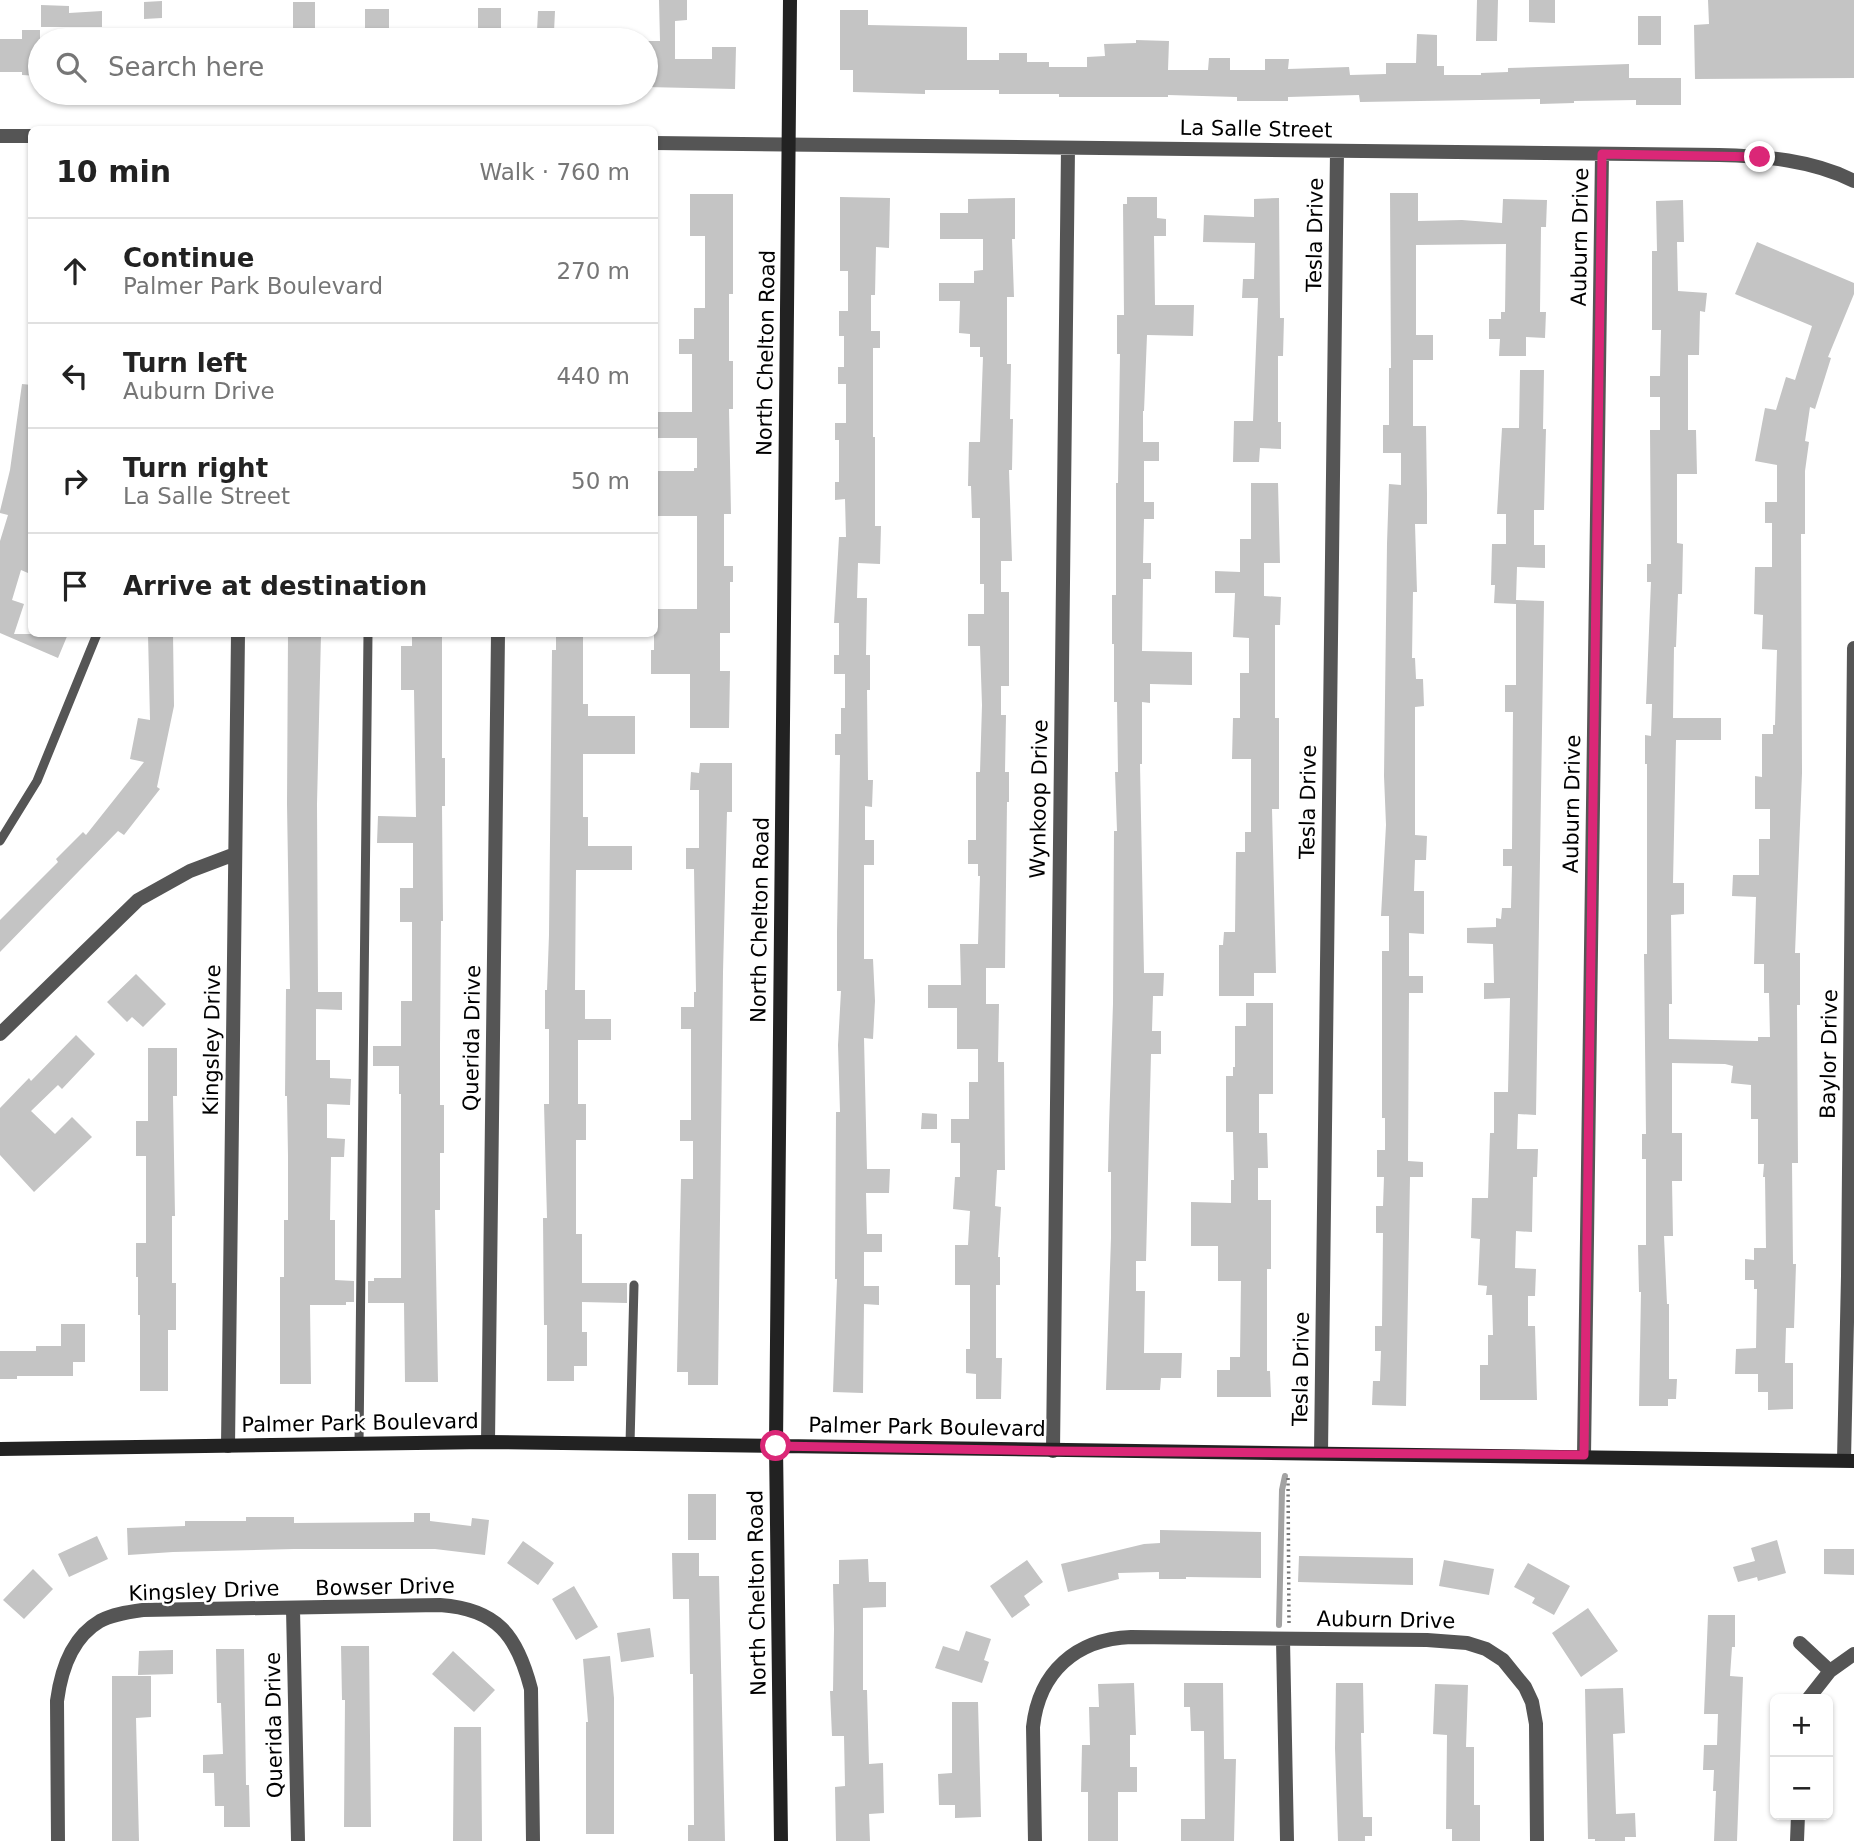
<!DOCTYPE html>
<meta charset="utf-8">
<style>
:root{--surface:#fff;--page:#f2f2f2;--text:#222;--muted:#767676;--line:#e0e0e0}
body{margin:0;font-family:"DejaVu Sans",sans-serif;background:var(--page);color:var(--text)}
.controls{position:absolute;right:21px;bottom:21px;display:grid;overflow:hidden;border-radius:10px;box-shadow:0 2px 5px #0004}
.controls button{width:63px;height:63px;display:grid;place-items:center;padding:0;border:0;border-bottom:2px solid var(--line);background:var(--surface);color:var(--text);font:35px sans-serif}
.stop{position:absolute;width:21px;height:21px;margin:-16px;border:5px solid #db2777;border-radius:50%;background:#fff}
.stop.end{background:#db2777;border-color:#fff;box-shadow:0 2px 7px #0008}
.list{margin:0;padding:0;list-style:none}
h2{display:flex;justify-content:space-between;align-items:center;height:91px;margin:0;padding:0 28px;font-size:30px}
h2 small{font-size:23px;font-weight:400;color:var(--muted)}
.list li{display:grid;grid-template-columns:46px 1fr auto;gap:21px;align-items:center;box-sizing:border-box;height:105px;padding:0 28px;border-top:2px solid var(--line)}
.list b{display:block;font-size:26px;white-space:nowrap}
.list p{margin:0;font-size:23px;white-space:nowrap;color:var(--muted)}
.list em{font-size:23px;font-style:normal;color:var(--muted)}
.icon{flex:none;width:38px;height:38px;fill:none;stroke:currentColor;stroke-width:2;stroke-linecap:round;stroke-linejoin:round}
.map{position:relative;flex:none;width:1854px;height:1841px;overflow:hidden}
.search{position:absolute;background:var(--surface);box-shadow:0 2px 5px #0004;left:28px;top:28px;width:630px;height:77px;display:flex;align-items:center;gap:18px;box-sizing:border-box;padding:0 24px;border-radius:38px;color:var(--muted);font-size:26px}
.panel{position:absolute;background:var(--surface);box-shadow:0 2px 5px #0004;left:28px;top:126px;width:630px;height:511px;border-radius:10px}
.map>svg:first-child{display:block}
</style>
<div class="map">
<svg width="1854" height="1841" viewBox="0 0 1854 1841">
<rect width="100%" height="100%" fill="#fff"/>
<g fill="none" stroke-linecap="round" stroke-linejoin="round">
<path stroke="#a3a3a3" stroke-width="6" d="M1279,1625l3,-135 3,-14"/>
</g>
<path fill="#c4c4c4" d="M659,0h28v20l-12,1v38h37v-12h24l-1,42 -89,-2v-46h14z
M1477,0h21l-1,41h-21z
M1529,0h26v23l-26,-1z
M1708,0h146v78l-159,1 -1,-54 15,-1z
M162,1v17l-18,1v-17z
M293,2h22v38h-22z
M41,5l28,1v7l33,-2v16h-61z
M478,8h23v32h-23z
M365,9h24v27h-24z
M840,10h28v15l99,2v33h32v-7h28v9h22v5h38v-10l18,-1 -1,-12 32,-1v-3l33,1 -1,29h40l1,-12h21v12h35v-11h24l-1,10 61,-2 1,8 36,-1v-11h30l1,-29 20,1v31h7v9h37v-2l27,-1v-4l121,-4v14h52v27h-45v-5l-62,1v2l-34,1v-5l-180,3 -1,-7 -71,2v4h-51v-4l-69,-2v2h-109v-3h-60v-4h-74v4l-72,-2v-22h-13z
M538,11h17l-1,21 -17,-1z
M1638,16h23v29h-23z
M22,30h18v46l-18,-1v-3h-22v-33h22z
M1390,193h28v28l44,-1 40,3 1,-24 44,1 -1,27h-5l-1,85h6l-1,26 -19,-1v19h-27l1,-17h-11v-20h12v-7h4l1,-68 -90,1v90h17v25h-20v66h13l1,68v30h-12l2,68h-4l-1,66h3l1,21h7l1,27 -9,1v128l12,1 -1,24h-11l-1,31h10v43l-15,-1v43h14v17h-14l-1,168 15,1v15h-13l-4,229 -34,-1 1,-24h7l1,-30h-6v-25h7l1,-93h-7v-27h7l1,-29h-7v-27h8v-32h-3v-167h7v-35h-8l5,-91 -2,-49 3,-232 2,-60 12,1v-32h-18v-28h6v-57h2z
M690,194h43v100h-4v67h4v48h-4l2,105h-7v52h9v16h-3v51h-10v38h10l-1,57h-39v-54h-39v-24h3v-41h43v-93h-43v-45h40v-3h3v-30h-43v-26h38v-58h-13v-15h15v-31h11v-72h-15z
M840,197l50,1 -1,50 -13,-1 -1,48h-4v36h9v17h-7v89h2v89h6l-1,38 -22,-1 -1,35h10l-1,57h4v35h-3l1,90h5l-1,27 -7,-1v34h9v25h-10v94h9l2,42 -2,38 -9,-1 3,131h23l-1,24h-23l1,41h15v18h-18v34h15v19l-15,-1 -1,89 -30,-1 4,-113h-2l1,-167h4l-2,-67 3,-54h-4v-58l3,-178h-5v-21h6v-26h4v-34h-11v-19h5v-32h-5l5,-86h7l-1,-38 -10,1v-18h4v-42h-4v-17h11v-39h-8v-17h6v-31h-5v-25h9v-40h-8z
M1127,197h30v21l9,1v17h-12l1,69h39l-1,31 -46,-1 -3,76h-1v31h16v19h-15v41h10v17h-10l-1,44h8v16h-8l-1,72 50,1v33l-42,-1v19l-8,-1v62h-2l4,209h20l-1,23h-10l-1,35h9v23h-10l-5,207h-10v30h9l-1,62h38l-1,25h-20l-1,12h-54l5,-152v-66h-3l1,-46 4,-122 1,-173h3l-2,-59h3l-1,-70h-3v-58h-2v-49h4v-112h2l2,-129h-3v-39h7l-1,-111h4z
M1015,198v41h-3l2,58h-7v67h4l-1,55h3l-1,51h-3l3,91h-11v31h8v94h-8v29h5l-1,57h4v30h-2l-2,166h-19v36h13l-1,58h6l1,108h-8l-2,36 6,1 -3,50h2v28h-4v73h6l-1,41h-25v-25l-10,-1v-24h4v-64h-15v-40h13l2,-34 -17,-2 2,-32h5v-34h-9v-24h18v-37h9v-33h-21v-41h-29v-23h33l-1,-41h18l2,-68h-2v-12h-10v-24h8v-68h4l2,-67 -2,-59h-12v-32h16v-30h-4v-66h-8l-1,-32h-3l1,-44h11l3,-85h-3v-10h-10v-13l-11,-1 1,-32h-21v-18h35v-12l9,-1v-31h-43v-26h28v-14z
M1279,198l1,120h4l-1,38h-5v66h3v27l-21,-1 -1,14h-26l1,-41h19l5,-123h-16l1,-19h11l1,-36 -52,-1 1,-27 50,2v-18z
M1683,200l1,42h-7l1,49 29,2 -2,19 -5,-1 -1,44h-11v75h8l1,44h-20v69l6,1 -1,50h-4l-2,53h-2l-1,71h48v22h-45l-3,143h11v31l-13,1 1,89h-3v35l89,2v-4h12l-1,-44h-5v-29h-10l2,-67 -24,-1 1,-21h26v-36h11v-30h-15v-33l7,1v-43h11v-9h2l2,-75 -15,-1 1,-34 -9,-1 1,-47h17v-44h-7v-21h12v-37l-22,-4 10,-53 11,2 10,-33 9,3 17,-54 -77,-32 22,-52 97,41v11l-26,63 3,1 -16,51 -5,-2 -5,34 4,1 -4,29v63h-4l1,239 -7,180h5v52h-3l1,158h-6l1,101h3l-2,64h-8l-1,35h8v46l-25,1v-18h-10v-18h-23l1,-25 20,-1 1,-59h-3v-9h-9v-21l9,1v-12h12l-1,-71h-2l1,-13h-6v-45h-7v-34l-20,-2 2,-17 -8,-2 -53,-1v70h10v48h-10l1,55h-9l3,68h2v75h8l-1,20h-8v7h-29l2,-114h-2l-1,-47h8v-86h-4v-25h4l-2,-180h3v-190h-2v-29l6,1 1,-32h-6l5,-122h-4v-18h4l-1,-134h10v-33h-10v-21h10l1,-46h-9v-79h5l-1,-50z
M1520,370h24l-1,59h3l-2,81h-10v35h11v23l-28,-1 -1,33 28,1 -8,514 -18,-1 -1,35h21l-1,28h-4l-1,55 -16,-1 -1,37 21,1 -1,27h-7v30h7l2,74h-57v-35h8v-30h5l-1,-40h-6l1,-9 -9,-1 2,-46 -9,-1 1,-40h16l2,-65h4v-41h14l2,-94 -26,1v-16h10l-1,-39 -26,-1v-15l29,-1v-9l5,1 1,-11h9l1,-42h-9v-17h9l1,-137h-8v-27h11v-81l-22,-1 1,-18h-4l1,-41h14v-30h-9l5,-86h17z
M22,384l10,1v176l-4,12 -7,-3 -9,30 12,4 -10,30h54l-10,24 -58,-25v-92l8,-26 -8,-2v-2l10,-41z
M1251,483h27l2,80h-16v33l17,1 -1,28h-5v93h4v91h-7l4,164h-22v23h-35v-51h4l1,-13h11l1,-80h9v-20h6v-73h-19l1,-41h7v-45h9v-35l-16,-1 2,-44h-20v-22l25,1v-33h11z
M148,634h25l1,72 -17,81 3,2 -36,46 -6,-4 -118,121v-32l58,-58 -2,-3 27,-27 3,3 58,-73 -14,-3 8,-41 12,2z
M288,634h33l-4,170 1,188h24v18l-26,-1v51h14v18l21,1 -1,26 -23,-1v34l18,1 -1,18h-13l-1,63h5v60l19,1v21h-8v3h-36l1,79h-31v-107h4v-57h4v-64l-1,-60h-2l1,-107h4l-3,-185z
M412,634h30v124h3v48h-3l1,115h-2l-1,124v60h4v48h-4v57h-5l3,172h-33l-1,-79h-36v-22h6v-3h27v-184h-2v-28h-26v-20h28v-45h11v-79h-12v-34h13v-45h-36l1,-27 38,1 -2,-127h-13v-44h11z
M556,634h27v70h5v12h47v38h-52v63h5v29h44v24h-56l-1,120h10v29h26v21h-33v64h8v36h-10v94h6v49h45v20l-45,-1v30h5v34h-13v15h-27v-56h-3l-1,-107h4l-3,-114h5v-75h-4v-39h2l2,-55 3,-285h4z
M700,763h32v49h-5l-4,160 -5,413h-30v-13h-11l4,-193h12v-38h-13v-21h11v-91h-10v-22h13v-15h2l-2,-123h-8v-21h13v-58h-9l1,-18 8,1z
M136,974l30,30 -23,23 -11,-10 -5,5 -20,-20z
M1246,1003h27v91h-14v39h8l1,35h-10v32h13v69h-4v102h3l1,26h-54v-27h13v-13h10l1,-76h-23v-35h-27v-44l40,1v-23h3l-1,-48h-7v-56h7v-9h2v-41h11z
M76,1035l19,19 -33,35 -4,-4 -27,26 24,23 17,-17 20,20 -58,55 -34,-37v-47l29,-30 2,3z
M148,1048h29v48h-4l2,120h-3v67h4v47h-8v61h-28v-76h-2v-38h-2v-34h10v-87h-10v-35h12z
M922,1113l15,1v15h-16z
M61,1324h24v38h-12v14h-56v3h-17v-28h36v-5h25z
M688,1494h28v46h-28z
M414,1513h16v8l41,5 1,-8 17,2 -4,35 -50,-6h-141l-121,3 -45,3 -1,-27 58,-2v-5h61v-4h48v6l120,-1z
M1160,1530l101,2v46l-75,-1v2h-27v-7l-41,1 1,6 -51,13 -7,-28 83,-20 16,-1z
M97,1536l11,23 -39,18 -11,-23z
M1777,1540l9,33 -28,8 -1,-4 -19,5 -5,-15 22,-6 -4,-13z
M523,1541l31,22 -16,22 -31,-22z
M1824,1549h30v26l-30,-1z
M672,1553h27v23h20l6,265h-37v-16h6l-1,-151h-3l-1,-75h-16z
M1299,1556l114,2v27l-115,-3z
M868,1559l1,23h17v25l-23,1v82h4l2,74 14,-1 1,50 -15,1 1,27h-34l-1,-54 10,-1 -1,-50h-12l-2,-45h3l1,-62 -1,-45h6v-24z
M1027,1560l16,22 -19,14 6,9 -18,13 -22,-32z
M1444,1560l50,9 -5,26 -50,-9z
M1528,1563l42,23 -16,29 -22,-12 3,-5 -21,-11z
M33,1569l20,20 -29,30 -21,-19z
M574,1586l24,41 -22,13 -24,-41z
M1588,1608l30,43 -37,26 -29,-44z
M1708,1615h27v32h-3l-2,29 13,1 -6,164h-23l2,-50h-3l1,-21h-11l1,-25h13l1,-31h-14z
M650,1628l4,29 -33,5 -4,-29z
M966,1631l25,8 -7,21 5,2 -7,21 -47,-15 8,-22 16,5z
M341,1646h28l2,181h-27l1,-127h-3z
M216,1649h28l2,136h3l1,42h-26v-21h-9l-1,-33h-11v-18l20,-1 -2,-51h-4z
M173,1650v24l-35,1 1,-24z
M453,1651l42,39 -21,22 -42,-38z
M610,1656l4,42v136h-28v-112h2l-5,-63z
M112,1676h39v41l-15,1 3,123h-27z
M1134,1683l2,52h-6v32h7v25h-19v49h-30v-49h-7l1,-47h8l-1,-38h10l-1,-23z
M1184,1683h39l1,76h12l-2,82h-53v-22h24l-1,-88h-13l-1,-24h-6z
M1336,1683h27l1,50h-3l2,84h9v19h-7v5h-27l-3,-93z
M1435,1684l33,1 -2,62h8v58h6v36h-28v-12h-6l1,-94 -14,-1z
M1623,1688l2,45 -12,1 3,80 19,-1 1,24h-11v4h-30v-2h-7l-3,-150z
M952,1702h26l3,115 -26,1v-13h-16l-1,-31 14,-1z
M454,1727h27l1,114h-29z"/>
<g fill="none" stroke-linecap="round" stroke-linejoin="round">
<path stroke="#777" stroke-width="3.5" stroke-dasharray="2 3.5" stroke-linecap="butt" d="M1288,1478l1,146"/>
<path stroke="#555" stroke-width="9" d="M0,841l37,-60 60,-147
M359,1444l9,-810
M630,1444l4,-159"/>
<path stroke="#555" stroke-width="14" d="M0,136h32
M654,143l1065,12c45,1 94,5 135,26
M0,1034l138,-134 52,-29 45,-17
M488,1442l10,-808
M228,1446l10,-812
M1053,1451l15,-1303
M1321,1453l16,-1302
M1584,1456l18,-1302
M1844,1460l4,-184 6,-628
M293,1609l5,232
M1283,1640l4,201
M1800,1643l30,28
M1808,1699l22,-28 24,-17
M58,1841l-1,-140c4,-31 14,-63 43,-80 13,-7 29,-9 43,-11l297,-5c57,4 77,30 91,84l2,152
M1035,1841l-2,-114c6,-55 43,-88 98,-90l296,3 40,3 19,6 17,11 22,27 7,15 4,22 1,117
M1797,1841l1,-26"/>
<path stroke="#222" stroke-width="14" d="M0,1449l488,-7 1366,19
M781,1841l-5,-396 14,-1445"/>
</g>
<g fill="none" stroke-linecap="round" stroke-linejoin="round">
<path stroke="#db2777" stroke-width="9" d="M776,1446l277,5 531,4 18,-1301 158,3"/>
</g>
<g text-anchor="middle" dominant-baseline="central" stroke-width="5" stroke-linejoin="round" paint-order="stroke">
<g font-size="21" fill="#000" stroke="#fff">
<text transform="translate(1256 129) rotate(1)">La Salle Street</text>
<text transform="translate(1315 235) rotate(-89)">Tesla Drive</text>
<text transform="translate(1580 237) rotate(-89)">Auburn Drive</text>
<text transform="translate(766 353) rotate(-89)">North Chelton Road</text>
<text transform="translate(1039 799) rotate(-89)">Wynkoop Drive</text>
<text transform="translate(1308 802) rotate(-89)">Tesla Drive</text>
<text transform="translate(1572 804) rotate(-89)">Auburn Drive</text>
<text transform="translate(760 920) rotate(-89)">North Chelton Road</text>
<text transform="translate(472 1038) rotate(-89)">Querida Drive</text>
<text transform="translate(212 1040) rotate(-89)">Kingsley Drive</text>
<text transform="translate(1829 1054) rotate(-89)">Baylor Drive</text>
<text transform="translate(1301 1369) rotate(-89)">Tesla Drive</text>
<text transform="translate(360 1423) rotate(-1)">Palmer Park Boulevard</text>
<text transform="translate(927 1427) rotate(1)">Palmer Park Boulevard</text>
<text transform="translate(385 1587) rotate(-1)">Bowser Drive</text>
<text transform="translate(204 1591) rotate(-2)">Kingsley Drive</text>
<text transform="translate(757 1593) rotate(-91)">North Chelton Road</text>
<text transform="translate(1386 1620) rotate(1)">Auburn Drive</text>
<text transform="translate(274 1725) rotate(-91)">Querida Drive</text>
</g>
</g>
</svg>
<div class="controls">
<button>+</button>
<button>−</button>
</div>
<div class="stop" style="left:776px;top:1446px"></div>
<div class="stop end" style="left:1760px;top:157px"></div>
<div class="search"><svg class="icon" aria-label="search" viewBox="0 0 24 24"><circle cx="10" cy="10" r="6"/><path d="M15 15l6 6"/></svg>Search here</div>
<section class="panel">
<h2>10 min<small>Walk · 760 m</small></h2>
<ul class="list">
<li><svg class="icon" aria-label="ahead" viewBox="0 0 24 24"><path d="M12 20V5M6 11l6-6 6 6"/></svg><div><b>Continue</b><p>Palmer Park Boulevard</p></div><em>270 m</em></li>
<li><svg class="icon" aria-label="left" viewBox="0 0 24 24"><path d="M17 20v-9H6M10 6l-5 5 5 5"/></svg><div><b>Turn left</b><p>Auburn Drive</p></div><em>440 m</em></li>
<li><svg class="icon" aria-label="right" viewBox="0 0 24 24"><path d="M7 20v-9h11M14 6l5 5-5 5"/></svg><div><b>Turn right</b><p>La Salle Street</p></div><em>50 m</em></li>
<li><svg class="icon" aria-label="arrive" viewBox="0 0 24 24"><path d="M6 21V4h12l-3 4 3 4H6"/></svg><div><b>Arrive at destination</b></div></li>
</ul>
</section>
</div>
